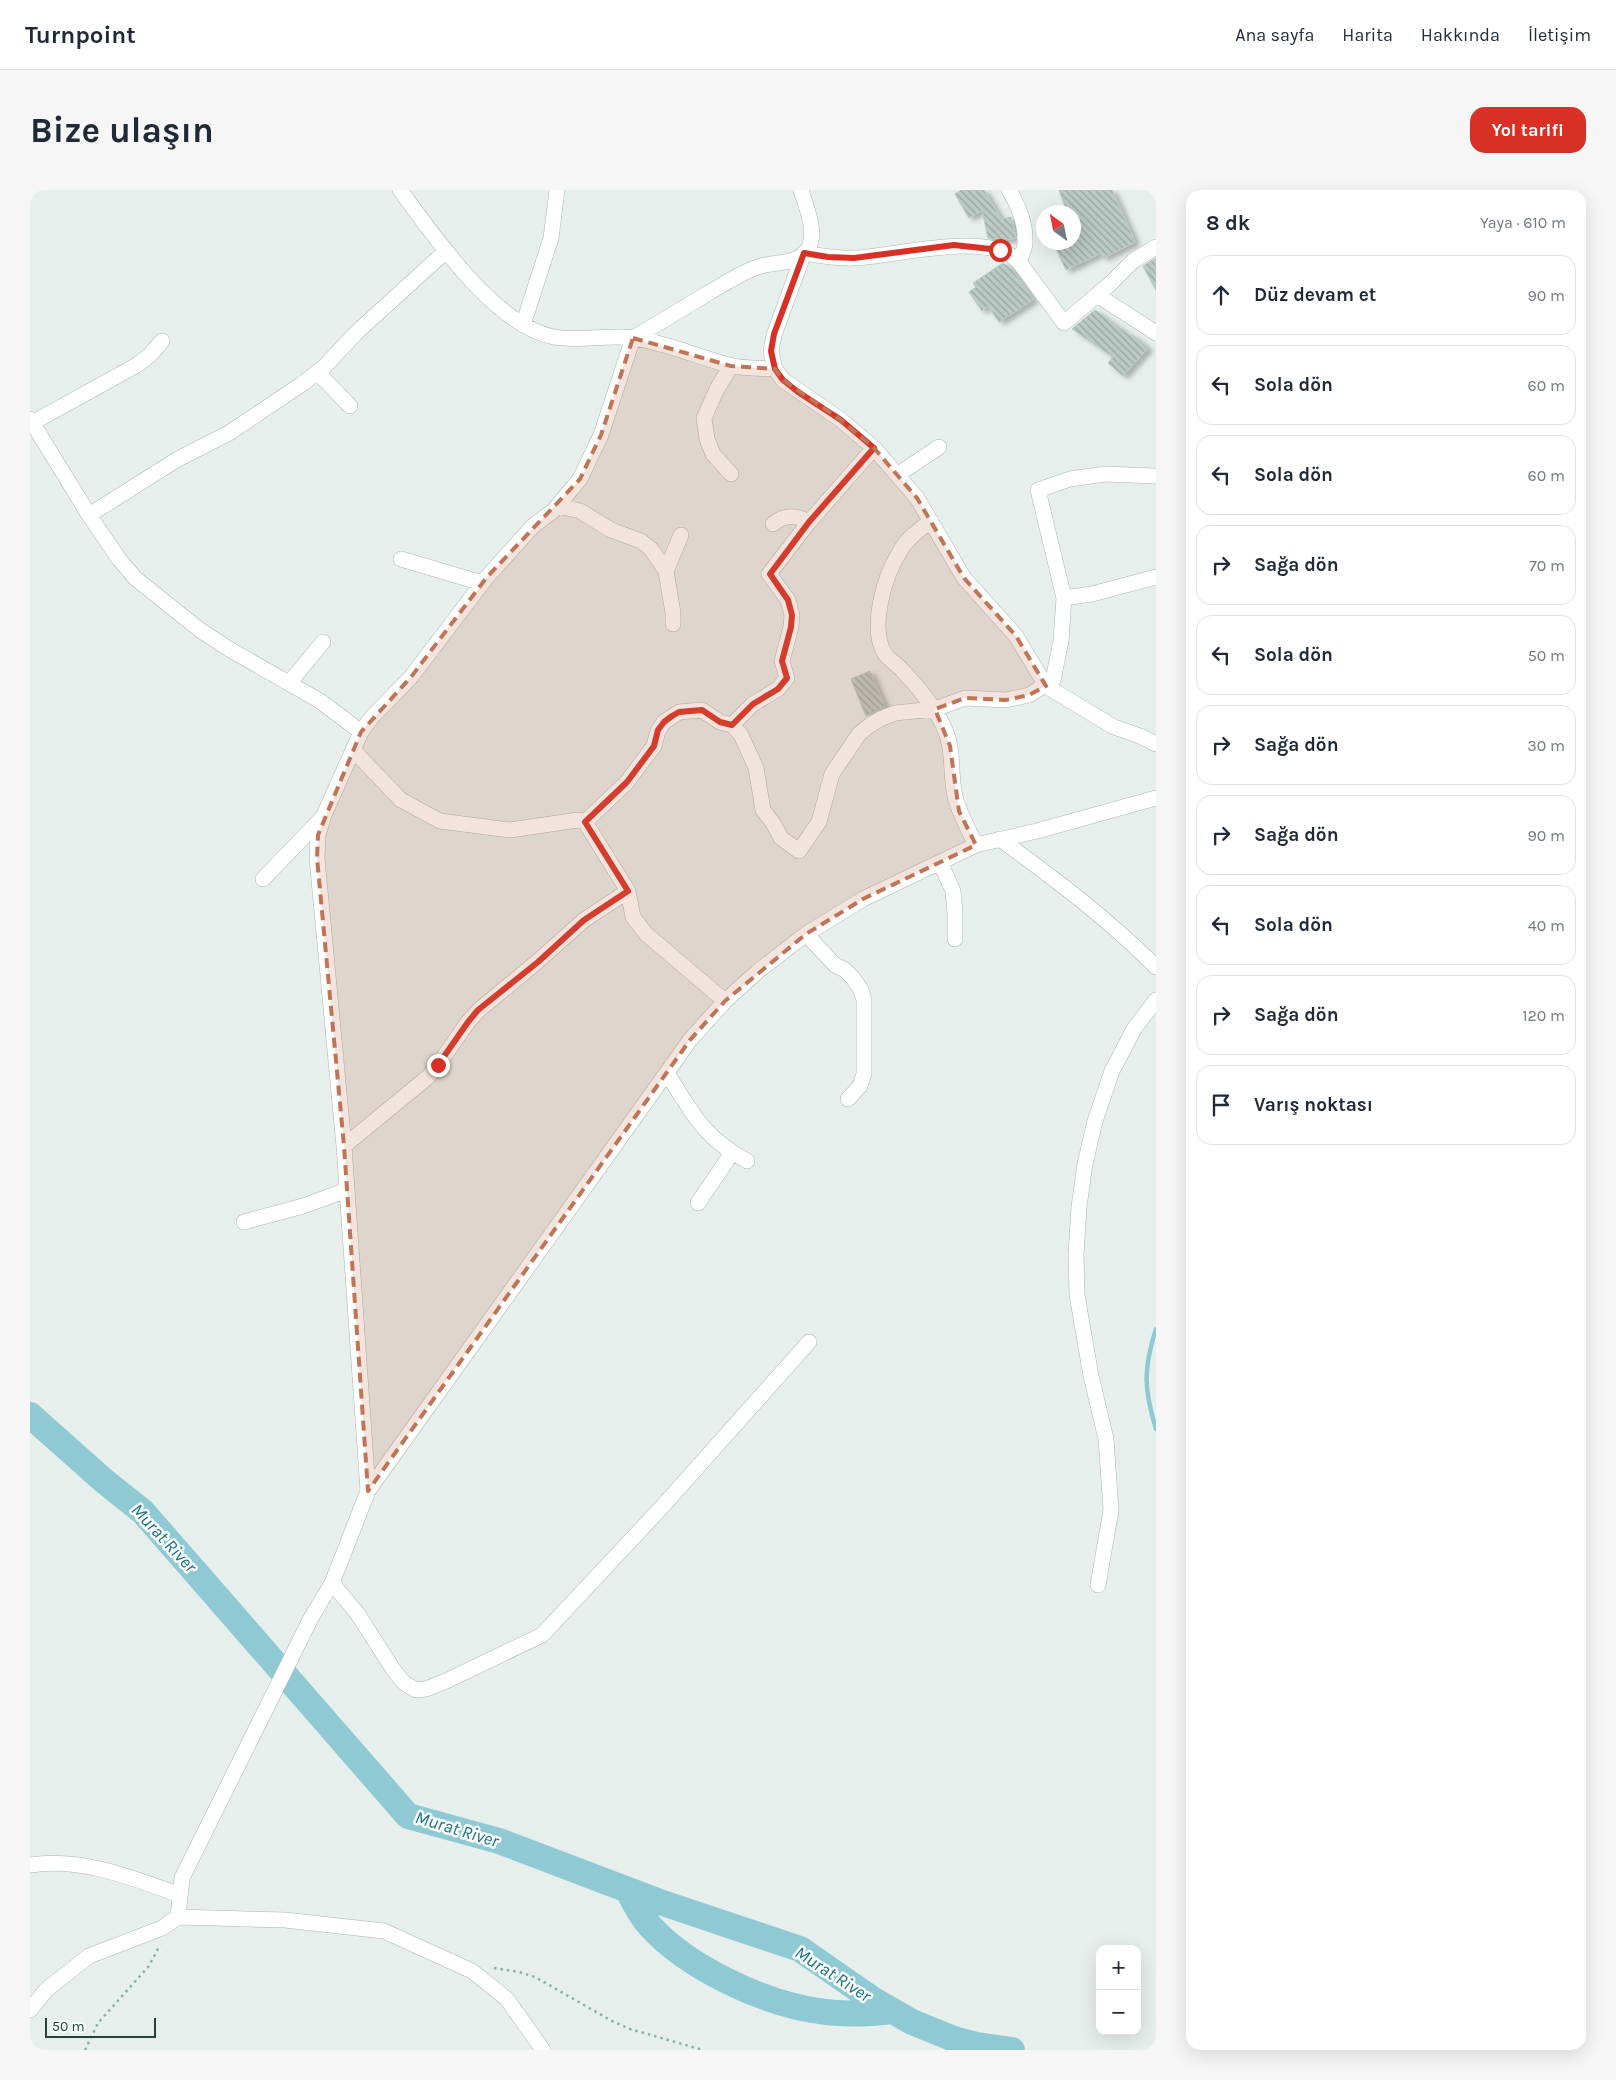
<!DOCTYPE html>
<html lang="tr">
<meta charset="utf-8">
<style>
:root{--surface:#fff;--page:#f6f6f7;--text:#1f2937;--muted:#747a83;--line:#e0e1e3;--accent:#d93025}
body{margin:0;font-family:Karla,sans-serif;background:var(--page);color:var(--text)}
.controls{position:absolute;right:15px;bottom:15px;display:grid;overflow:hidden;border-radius:10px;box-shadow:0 5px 20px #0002}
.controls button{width:45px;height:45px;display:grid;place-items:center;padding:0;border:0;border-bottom:1px solid var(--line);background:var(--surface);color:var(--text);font:25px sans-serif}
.compass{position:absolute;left:1006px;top:15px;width:45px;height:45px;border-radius:50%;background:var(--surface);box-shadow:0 5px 20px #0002;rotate:327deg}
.scale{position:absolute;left:15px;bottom:12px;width:111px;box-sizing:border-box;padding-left:5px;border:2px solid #24423a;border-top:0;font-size:14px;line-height:18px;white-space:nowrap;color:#24423a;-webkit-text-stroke:4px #f7fbf9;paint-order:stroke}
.stop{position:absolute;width:15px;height:15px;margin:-11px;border:4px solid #d93025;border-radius:50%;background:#fff}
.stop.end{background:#d93025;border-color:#fff;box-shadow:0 1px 5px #0008}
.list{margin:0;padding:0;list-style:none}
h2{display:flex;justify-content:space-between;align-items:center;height:65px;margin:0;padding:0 20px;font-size:21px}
h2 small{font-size:16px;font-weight:400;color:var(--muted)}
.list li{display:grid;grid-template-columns:32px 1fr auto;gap:15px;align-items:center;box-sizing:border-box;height:80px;margin:0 10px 10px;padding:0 10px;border:1px solid var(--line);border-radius:15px}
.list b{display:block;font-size:19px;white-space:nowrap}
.list em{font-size:16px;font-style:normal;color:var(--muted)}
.icon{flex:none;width:28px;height:28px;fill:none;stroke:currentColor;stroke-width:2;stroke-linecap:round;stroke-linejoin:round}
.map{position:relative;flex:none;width:1126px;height:1860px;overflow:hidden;border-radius:15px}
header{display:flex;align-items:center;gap:30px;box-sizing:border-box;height:70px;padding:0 25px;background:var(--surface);border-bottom:1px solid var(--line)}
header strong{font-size:24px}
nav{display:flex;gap:28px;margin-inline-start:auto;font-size:18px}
.intro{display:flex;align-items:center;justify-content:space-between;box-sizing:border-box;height:120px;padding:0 30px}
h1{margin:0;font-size:35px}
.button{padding:12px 22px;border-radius:15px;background:var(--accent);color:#fff;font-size:18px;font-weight:700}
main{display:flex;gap:30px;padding:0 30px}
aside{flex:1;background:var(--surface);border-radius:15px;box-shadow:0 5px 20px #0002}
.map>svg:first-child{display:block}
</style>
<header>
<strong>Turnpoint</strong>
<nav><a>Ana sayfa</a><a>Harita</a><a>Hakkında</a><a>İletişim</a></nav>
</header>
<div class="intro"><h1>Bize ulaşın</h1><a class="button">Yol tarifi</a></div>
<main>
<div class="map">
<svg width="1126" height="1860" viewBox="0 0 1126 1860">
<defs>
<pattern id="building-back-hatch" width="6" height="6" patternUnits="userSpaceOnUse" patternTransform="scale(1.25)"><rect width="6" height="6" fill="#bbcac4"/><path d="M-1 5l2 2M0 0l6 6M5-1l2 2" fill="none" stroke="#98a6a0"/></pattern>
<filter id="shadow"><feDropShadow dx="5" dy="3" stdDeviation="2.5" flood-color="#0004"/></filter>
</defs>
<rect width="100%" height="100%" fill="#e6efeb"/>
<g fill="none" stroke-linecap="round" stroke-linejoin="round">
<path stroke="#8ec9d4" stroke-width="4.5" d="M1126,1139c-13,40 -12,61 0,100"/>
<path stroke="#8ec9d4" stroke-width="26" d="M0,1225l73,65 40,32 265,304 91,25 158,60 143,48 72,50 40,23 42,17 23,6 35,5
M598,1700c6,13 12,25 22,36 38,42 113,77 169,85 24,4 48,3 72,0"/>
</g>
<path fill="url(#building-back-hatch)" stroke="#b8c9c2" filter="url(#shadow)" d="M931,0h23l17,29 10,-2 5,21 -17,3 -11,-3 -6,-28 -13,8 -14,-24z
M1029,0h53l23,52 -32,16 -2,-5 -35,17 -13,-28h21v-30h-7z
M1126,68v32l-13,-24z
M973,73l9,6 21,31 -34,22 -11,-16 -6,5 -13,-19 7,-5 -3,-4z
M1065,120l36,26 2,-1 15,13 -25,28 -15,-13 5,-6 -41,-28z
M840,481l15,36 -19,9 -15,-37z"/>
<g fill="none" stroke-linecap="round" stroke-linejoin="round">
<g stroke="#a8b8b2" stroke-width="16">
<path id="minor" d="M370,0c35,47 94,135 154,147 26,5 54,-3 80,1 33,5 64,19 95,27 15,4 31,3 46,4
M979,0c9,15 17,34 16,53 0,6 -4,13 -6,19
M1126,57l-23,14 -22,22 -47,40 -45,-61c-30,-33 -125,-5 -165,-4 -17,1 -33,-2 -50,-5l-30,82 -3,16 4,18 8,11 58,40 33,28 43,50 47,80 52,58 30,50 68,41 26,9 16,8
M1067,105l59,38
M493,135l28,-87 6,-48
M287,182l33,34
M0,229l59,96 30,44 16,19 65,52 29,19 91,52 41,31
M2,233l105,-58 13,-10 12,-14
M701,284l-18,-20 -6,-15 -3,-21 13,-29 14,-23
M867,285l42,-28
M528,316l22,5 31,19 30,11 10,8 15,22 7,42v11
M59,325l89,-56 51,-26 73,-49 22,-17 34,-36 87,-79
M901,331c-12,9 -25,18 -32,32 -15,24 -30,76 -14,101 4,6 12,10 17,16 17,18 35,39 44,62 8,20 4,43 9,64 4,17 13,33 21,49
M743,334c12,-10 23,-9 36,-2
M371,369l81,24
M636,381l15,-36
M1034,408l28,-4 64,-17
M260,492l33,-40
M702,535l21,-21 25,-15 9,-11 -5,-17 9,-34 1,-12 -4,-15 -19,-26 40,-52 65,-74
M323,560l48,50 39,21 70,9 68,-10 7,2 43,69 5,26 13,17 79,67
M555,632l42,-40 27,-36 4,-15 6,-9 15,-10 23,-2 18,12 12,3 9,10 15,33 7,42 10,13 8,15 18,13 20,-29 13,-48 27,-40 11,-9 10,-6 15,-6 40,-4 30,-11 41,2 23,-5 24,-15 8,-39 3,-43 -26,-108 32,-11 35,-5 51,2
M970,649c55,40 108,80 156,128
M910,672l13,29 2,21v27
M233,689l59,-61
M776,744l29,31 10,5 8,8 8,12 3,10v74l-4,12 -12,13
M637,883c25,40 37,65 80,88
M314,956l84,-69 10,-12 30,-43 11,-12 59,-49 46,-41 44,-29
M668,1013l34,-50
M214,1032l59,-16 44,-16
M338,1301l322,-451 35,-39 32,-29 49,-38 57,-35 113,-54 61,-14 119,-33
M302,1393l25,30 36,56 11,14 12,7 10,-1 20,-8 96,-46 119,-127 148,-166
M1068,1395l13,-75 -5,-71 -15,-63 -14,-81 -1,-40 3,-48 6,-43 10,-43 17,-50 22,-42 22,-29
M0,1675c51,-8 103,13 150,30
M148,1727l4,-39 129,-260 21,-35 36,-92 -24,-345 -27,-288 1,-23 6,-20 37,-83 11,-15 39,-40 76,-100 46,-51 20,-15 27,-32 21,-44 32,-97c26,-15 51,-30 77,-46 16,-9 33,-21 51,-26 14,-4 33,-2 44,-13 15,-16 1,-46 -4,-63
M0,1820l16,-20 43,-34 73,-28 16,-11 107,3 99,11 88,40 35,28 36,51"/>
</g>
<path stroke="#86b3a5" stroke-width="2.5" stroke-dasharray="2.5 4" stroke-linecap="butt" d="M464,1778l25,4 16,5 77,44 18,8 73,21
M55,1860l13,-27 51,-57 11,-21"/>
<use href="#minor" stroke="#fff" stroke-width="15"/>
</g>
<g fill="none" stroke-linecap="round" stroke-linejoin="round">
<path stroke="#d93025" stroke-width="6" d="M408,875l30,-43 10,-12 60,-48 46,-42 44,-29 -43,-69 42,-40 27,-36 4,-16 6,-8 8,-6 7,-4 23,-2 18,12 12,3 21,-21 25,-15 9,-11 -5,-17 9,-34 1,-12 -4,-15 -18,-26 39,-52 65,-74 -33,-28 -43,-28 -15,-12 -8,-11 -4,-18 3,-17 30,-81 24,4 26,1 100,-13 46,5"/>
</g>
<path fill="#c07456" fill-opacity="0.2" stroke="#c07456" stroke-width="4" stroke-dasharray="10 6" stroke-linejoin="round" d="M603,148l98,28 44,3 8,11 58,40 33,28 43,50 47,80 52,58 30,50 -17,9 -23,5 -41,-2 -30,11 15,37 9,65 17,34 -113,54 -57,35 -81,67 -35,39 -322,451 -24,-345 -27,-288 1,-23 43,-103 50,-55 76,-100 93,-98 21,-44z"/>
<g text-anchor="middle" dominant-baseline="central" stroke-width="5" stroke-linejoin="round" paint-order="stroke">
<g font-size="18" font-style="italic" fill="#1c6f80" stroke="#f7fbf9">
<text transform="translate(134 1348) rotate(47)">Murat River</text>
<text transform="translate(427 1639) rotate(17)">Murat River</text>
<text transform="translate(803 1784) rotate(33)">Murat River</text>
</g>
</g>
</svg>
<div class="controls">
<button>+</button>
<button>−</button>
</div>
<svg class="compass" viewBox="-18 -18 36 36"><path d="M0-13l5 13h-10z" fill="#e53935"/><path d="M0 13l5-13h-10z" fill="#747a83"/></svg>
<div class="scale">50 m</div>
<div class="stop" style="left:970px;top:60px"></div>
<div class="stop end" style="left:408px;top:875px"></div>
</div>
<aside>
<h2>8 dk<small>Yaya · 610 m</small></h2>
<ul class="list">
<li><svg class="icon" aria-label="ahead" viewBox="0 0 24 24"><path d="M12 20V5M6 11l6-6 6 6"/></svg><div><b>Düz devam et</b></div><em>90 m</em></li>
<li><svg class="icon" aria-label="left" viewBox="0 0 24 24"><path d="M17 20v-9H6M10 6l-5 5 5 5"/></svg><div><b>Sola dön</b></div><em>60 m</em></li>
<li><svg class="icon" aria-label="left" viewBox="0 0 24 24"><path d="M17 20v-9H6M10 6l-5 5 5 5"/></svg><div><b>Sola dön</b></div><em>60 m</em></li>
<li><svg class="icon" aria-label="right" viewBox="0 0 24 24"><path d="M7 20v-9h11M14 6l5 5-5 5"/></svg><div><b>Sağa dön</b></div><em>70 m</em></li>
<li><svg class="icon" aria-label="left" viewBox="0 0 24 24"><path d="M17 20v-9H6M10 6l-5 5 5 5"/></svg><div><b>Sola dön</b></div><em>50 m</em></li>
<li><svg class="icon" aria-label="right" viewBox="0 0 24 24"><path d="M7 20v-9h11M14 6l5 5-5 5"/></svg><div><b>Sağa dön</b></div><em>30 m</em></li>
<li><svg class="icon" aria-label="right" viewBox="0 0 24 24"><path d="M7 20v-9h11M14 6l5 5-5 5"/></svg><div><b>Sağa dön</b></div><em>90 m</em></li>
<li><svg class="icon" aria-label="left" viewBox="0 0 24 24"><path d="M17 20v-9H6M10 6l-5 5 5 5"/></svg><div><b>Sola dön</b></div><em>40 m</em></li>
<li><svg class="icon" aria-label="right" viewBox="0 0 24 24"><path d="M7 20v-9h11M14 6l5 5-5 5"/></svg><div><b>Sağa dön</b></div><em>120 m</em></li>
<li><svg class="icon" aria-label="arrive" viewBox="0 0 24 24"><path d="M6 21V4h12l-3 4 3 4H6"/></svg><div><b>Varış noktası</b></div></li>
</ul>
</aside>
</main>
